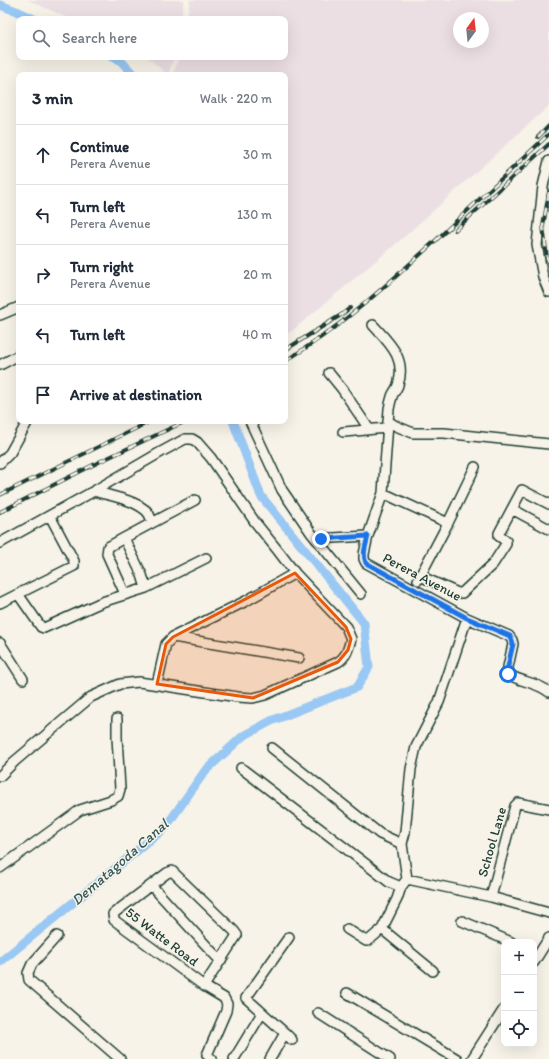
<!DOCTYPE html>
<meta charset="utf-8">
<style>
:root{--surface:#fff;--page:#f2f2f3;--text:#1f2937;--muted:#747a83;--line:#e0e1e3}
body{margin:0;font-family:Itim,sans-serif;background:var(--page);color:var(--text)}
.controls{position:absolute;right:12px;bottom:12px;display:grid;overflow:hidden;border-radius:8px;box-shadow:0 4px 16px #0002}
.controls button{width:36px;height:36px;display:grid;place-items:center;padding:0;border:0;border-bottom:1px solid var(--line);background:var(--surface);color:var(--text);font:20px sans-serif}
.compass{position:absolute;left:453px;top:12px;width:36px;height:36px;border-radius:50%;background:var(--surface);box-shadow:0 4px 16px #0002;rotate:15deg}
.stop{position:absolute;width:12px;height:12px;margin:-9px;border:3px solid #1a73e8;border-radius:50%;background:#fff}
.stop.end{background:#1a73e8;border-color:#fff;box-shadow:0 1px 4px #0008}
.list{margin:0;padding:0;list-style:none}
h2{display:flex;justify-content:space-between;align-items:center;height:52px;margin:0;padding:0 16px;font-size:17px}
h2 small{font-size:13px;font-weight:400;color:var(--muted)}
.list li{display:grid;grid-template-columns:26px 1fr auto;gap:12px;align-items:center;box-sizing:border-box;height:60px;padding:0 16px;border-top:1px solid var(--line)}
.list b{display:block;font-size:15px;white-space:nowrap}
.list p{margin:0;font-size:13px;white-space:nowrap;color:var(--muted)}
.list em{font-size:13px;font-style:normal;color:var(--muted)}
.icon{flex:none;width:22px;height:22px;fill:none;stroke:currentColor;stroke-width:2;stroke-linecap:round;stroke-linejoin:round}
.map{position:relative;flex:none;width:549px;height:1059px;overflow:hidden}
.search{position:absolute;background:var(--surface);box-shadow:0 4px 16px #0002;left:16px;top:16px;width:272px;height:44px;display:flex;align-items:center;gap:10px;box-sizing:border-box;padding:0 14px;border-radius:8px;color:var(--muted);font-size:15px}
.panel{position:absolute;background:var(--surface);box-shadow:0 4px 16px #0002;left:16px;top:72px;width:272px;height:352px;border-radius:8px}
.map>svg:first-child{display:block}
</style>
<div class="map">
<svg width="549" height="1059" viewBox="0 0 549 1059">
<rect width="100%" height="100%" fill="#f7f3e8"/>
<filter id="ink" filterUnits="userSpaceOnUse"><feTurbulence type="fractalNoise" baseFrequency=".025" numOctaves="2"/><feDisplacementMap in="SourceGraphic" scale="8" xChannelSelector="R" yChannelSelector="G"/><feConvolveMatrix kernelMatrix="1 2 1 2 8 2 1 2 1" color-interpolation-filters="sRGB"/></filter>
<g filter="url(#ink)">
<path fill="#ecdfe4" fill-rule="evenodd" d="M28,0h156l-3,19h-111z
M190,0h359v106l-146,132 -110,92 -8,5v-260h-112l6,-18h106v-38h-98zM459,18h24v24h-24z
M147,57h27l-6,18z"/>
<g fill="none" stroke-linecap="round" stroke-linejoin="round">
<path stroke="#99c8f4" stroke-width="9" d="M0,5l19,7 15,7
M113,57l8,4 13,14
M0,962l165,-134 40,-57 38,-35 28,-15 86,-34 12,-20 -5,-44 -103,-127 -28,-75"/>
<g stroke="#1f3d34" stroke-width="12">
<path id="minor" d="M549,161l-6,25 -6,59 6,32 6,15
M0,315l19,-8
M373,325c16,18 34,33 25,60 -1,3 -3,6 -5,9 -2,5 -3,10 -4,15l-6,84 -15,43 -4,18v5l2,4 101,55 42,18 3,4 1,4 -5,23v7c12,8 29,8 41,18
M0,365l19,-10
M329,373l13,16 27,40
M250,421l32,69 30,44 49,60
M388,421l8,5 17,7h31l105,11
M343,432c15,-1 30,-3 45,-4
M0,463l10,-10 18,-32
M94,491c16,5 37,8 50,18 5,3 7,9 8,14
M383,493l65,30
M512,509l37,20
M124,538l-16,9 -1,7 18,40
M316,539l52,-3
M0,543l94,-52 67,-39 24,-13h7l5,3 14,16 44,64 24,30 16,21 51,54 5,12c-3,10 -4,17 -13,23l-73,33 -12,3 -15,-1 -99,-15 -19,2 -29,13 -76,64 -15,15
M420,576l38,17h4l31,-29 13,-20v-3l-7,-5v-3l23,-43 27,14
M418,580l30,-57 27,-56
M146,588l60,-30
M18,594l56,-28v-5l-24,-45
M0,603l18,-9 23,33 3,1 58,-26 44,-14 -4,-13 -18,-37 71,-38
M173,637l126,21
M0,643l23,36
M157,684l9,-40 7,-7 73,-36 49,-28
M272,748l108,86 22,10
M241,768l121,93 27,21 12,5 6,-8 84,18 58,16
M0,868l80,-58 31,-10 7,-4 2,-7 -3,-52v-18
M407,879l-5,-35 3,-12 6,-63 5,-22 23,-45 28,-84
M151,885l63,69 7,7
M401,887l-4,12 -15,30 51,42
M491,897l24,-91 3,-3 31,6
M462,921l49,21
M347,929l19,12h2l14,-12
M57,936l-25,28 -4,9 1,7 91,79
M289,937l-43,61 39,35 7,7
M534,962l15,-24
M204,986l33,-51 -3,-4 -62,-60 -5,2 -49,37 -5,4 1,6 90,66 20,12 3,6 -1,7 -19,44 5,4
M347,993l110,66
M318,1013l72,46
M234,1059l28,-46
M270,1059l15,-26
M472,1059l32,-50"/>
</g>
<use href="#minor" stroke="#f7f3e8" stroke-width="9"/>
<g stroke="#1f3d34" stroke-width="4">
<path id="rail" d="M538,137l11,-11
M549,192l-6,34 4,32 2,4
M455,230l94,-86
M285,350l56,-35 9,-7
M285,361c55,-33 102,-76 149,-119 38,-36 77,-72 115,-108
M0,495l151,-74
M0,512l101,-51 85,-40"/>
</g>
<use href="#rail" stroke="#f7f3e8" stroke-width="2.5" stroke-dasharray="8" stroke-linecap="butt"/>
</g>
</g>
<g fill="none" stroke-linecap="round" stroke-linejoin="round" filter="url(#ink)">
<path stroke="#1a73e8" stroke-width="5" d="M321,539l47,-3c-2,9 -6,18 -2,27l101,55 43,18 2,4 1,4 -5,22v8"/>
</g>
<path fill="#e8590c" fill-opacity="0.2" stroke="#e8590c" stroke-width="3" stroke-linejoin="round" d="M295,573l51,54 5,12 -3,11 -10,12 -85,36 -96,-14 9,-40 7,-7z"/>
<g text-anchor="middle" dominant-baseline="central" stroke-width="3" stroke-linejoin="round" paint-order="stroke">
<g font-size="14" fill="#1f3d34" stroke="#f7f3e8">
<text transform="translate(422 577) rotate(28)">Perera Avenue</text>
<text transform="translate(492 842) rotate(-74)">School Lane</text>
<text transform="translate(162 937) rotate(37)">55 Watte Road</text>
</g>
<g font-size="15" font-style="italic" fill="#37595a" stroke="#f7f3e8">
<text transform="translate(120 862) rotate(-41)">Dematagoda Canal</text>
</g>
</g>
</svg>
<div class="controls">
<button>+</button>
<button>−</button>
<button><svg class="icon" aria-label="locate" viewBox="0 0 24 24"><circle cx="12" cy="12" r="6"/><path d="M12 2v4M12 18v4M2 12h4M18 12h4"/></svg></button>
</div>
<svg class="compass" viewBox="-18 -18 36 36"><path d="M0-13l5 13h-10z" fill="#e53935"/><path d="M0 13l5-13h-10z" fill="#747a83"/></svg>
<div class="stop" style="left:508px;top:674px"></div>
<div class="stop end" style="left:321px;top:539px"></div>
<div class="search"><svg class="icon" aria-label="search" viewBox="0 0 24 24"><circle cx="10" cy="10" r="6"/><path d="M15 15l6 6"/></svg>Search here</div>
<section class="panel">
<h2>3 min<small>Walk · 220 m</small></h2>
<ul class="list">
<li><svg class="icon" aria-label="ahead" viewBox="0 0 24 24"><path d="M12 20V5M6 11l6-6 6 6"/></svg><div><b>Continue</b><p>Perera Avenue</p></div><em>30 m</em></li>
<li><svg class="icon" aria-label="left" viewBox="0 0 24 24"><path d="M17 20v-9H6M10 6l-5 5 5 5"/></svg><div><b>Turn left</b><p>Perera Avenue</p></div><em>130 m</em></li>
<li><svg class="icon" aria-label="right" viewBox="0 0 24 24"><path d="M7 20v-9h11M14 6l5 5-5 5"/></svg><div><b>Turn right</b><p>Perera Avenue</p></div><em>20 m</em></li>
<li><svg class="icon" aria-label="left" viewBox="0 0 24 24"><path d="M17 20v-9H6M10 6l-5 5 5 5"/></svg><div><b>Turn left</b></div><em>40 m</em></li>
<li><svg class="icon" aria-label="arrive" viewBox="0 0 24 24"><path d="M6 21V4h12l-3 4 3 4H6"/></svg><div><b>Arrive at destination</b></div></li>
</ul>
</section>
</div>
